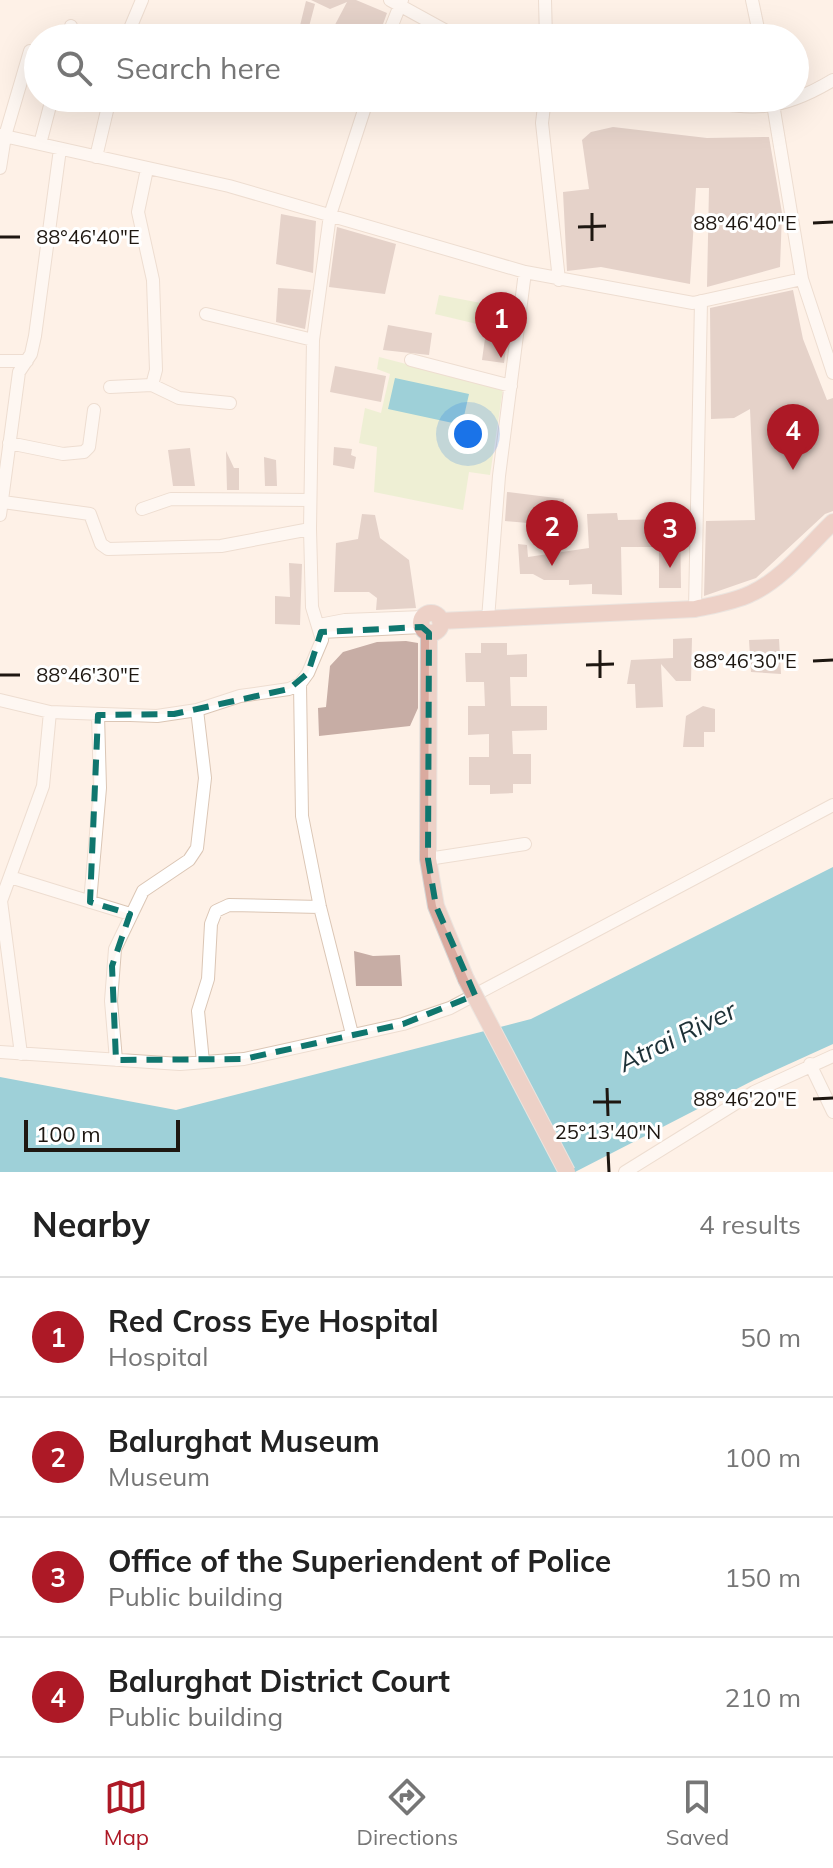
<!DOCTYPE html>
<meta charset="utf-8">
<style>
:root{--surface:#fff;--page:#f6f6f6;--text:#222;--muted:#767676;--line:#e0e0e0;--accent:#ad1926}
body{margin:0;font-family:Mulish,sans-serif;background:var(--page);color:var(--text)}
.scale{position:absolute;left:24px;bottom:20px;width:156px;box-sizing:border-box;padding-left:8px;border:4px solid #1e1711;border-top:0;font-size:22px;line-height:28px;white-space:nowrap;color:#1e1711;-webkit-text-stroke:6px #fff;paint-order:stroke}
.you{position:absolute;left:468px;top:434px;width:28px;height:28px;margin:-20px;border:6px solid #fff;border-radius:50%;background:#1a73e8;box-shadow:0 0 0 12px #1a73e833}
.badge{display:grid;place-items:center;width:52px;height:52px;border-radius:50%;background:var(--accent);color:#fff;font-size:26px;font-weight:700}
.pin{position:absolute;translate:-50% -66px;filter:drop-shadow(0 2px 4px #0008)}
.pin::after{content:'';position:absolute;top:42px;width:28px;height:24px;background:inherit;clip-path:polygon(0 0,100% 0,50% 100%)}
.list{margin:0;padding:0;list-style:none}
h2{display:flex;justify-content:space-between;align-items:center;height:104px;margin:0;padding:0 32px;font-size:34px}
h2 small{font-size:26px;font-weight:400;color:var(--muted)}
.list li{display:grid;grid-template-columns:52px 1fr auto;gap:24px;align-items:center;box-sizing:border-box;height:120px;padding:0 32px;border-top:2px solid var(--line)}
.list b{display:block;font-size:30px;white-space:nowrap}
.list p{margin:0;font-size:26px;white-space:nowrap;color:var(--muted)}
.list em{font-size:26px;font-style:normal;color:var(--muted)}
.icon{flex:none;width:44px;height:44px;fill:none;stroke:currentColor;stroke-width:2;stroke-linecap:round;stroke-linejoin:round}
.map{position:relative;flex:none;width:833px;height:1172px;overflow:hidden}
.search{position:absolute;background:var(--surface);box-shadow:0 8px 32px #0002;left:24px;right:24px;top:24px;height:88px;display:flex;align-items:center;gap:20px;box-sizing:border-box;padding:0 28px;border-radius:44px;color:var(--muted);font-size:30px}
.sheet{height:584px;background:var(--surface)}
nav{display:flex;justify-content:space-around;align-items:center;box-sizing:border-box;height:112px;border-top:2px solid var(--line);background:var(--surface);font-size:22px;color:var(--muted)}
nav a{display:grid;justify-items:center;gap:4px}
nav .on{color:var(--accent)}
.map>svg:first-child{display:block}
</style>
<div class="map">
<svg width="833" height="1172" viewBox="0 0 833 1172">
<rect width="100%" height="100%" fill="#fef1e7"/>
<path fill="#dbeebc" d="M439,295l42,8 -4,21 -42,-10z
M379,357l124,32 -13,86 -21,-3 -6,38 -89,-18 3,-45 -18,-4 6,-35 16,5 9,-39 -13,-5z"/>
<path fill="#2aa8c5" d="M395,378l74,16 -7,31 -74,-16z
M833,867v177l-79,36 -179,92h-575v-95l176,33 355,-91z"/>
<path fill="#c7ada5" d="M311,0h45l31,13 -9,25h-50l19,-36 -17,7z
M306,1l9,3 -9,34h-9z
M613,127l94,11 62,-1 13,76 -2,54 -73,20 2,-99h-13l-6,96 -89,-17 -34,4 -4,-79 26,-3 -7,-49 9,-8z
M281,214l35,7 -3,52 -37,-9z
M337,227l59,17 -11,50 -56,-7z
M278,288l33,2 -6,39 -29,-7z
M793,290l10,49 24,61 6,-2v113l-8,3 -69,64 -52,18 2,-75 49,-1 -5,-111 -16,9 -23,1 -1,-111z
M487,324l22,3 -5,36 -22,-3z
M388,325l44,8 -3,22 -46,-5z
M335,366l51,10 -5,26 -51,-10z
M334,447l18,2 -1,6 5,2 -2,12 -21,-4z
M190,448l5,38h-22l-5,-36z
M226,451l8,17h5v22h-12z
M264,457l12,3 1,26h-12z
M507,492l57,7 -3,27 -56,-5z
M617,513l1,7 62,-1 1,69h-22v-41h-38l1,48 -30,-1v-10l-23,1v-5h-25l-11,-6h-13l-2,-30 9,1 1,12 61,-9 -2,-34z
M362,514l13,1 5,23 29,22 7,48 -40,2 1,-12 -8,-6h-35l2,-49 22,-4z
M289,563l13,1 -2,61 -25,-1v-28l15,1z
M692,638l-1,43h-15l-15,-17 2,43 -27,1 -1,-24h-8l4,-24 42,-2v-19z
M779,639l2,35 -30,-2 -2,-32z
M406,641l12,2v65l-8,18 -91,10 -1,-28 8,-1 4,-41 13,-14 34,-10z
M481,643h26v12l20,-1v23h-17l1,29h36v24l-35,1 1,23h18v30h-18v9l-23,1v-9h-21v-28h20v-23l-21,1v-29h17l-1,-24h-18l-1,-29h16z
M703,706l12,3v23h-11v15h-21l3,-31z
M354,951l19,5 27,-1 2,31h-46z"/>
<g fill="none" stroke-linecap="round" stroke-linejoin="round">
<g stroke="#dbc6b5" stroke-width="14">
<path id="minor" d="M390,0l69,38
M545,0l1,38
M752,0l8,38
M68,38l3,-12
M126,38l16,-38
M387,38l15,-38
M545,98l-3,25 17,157
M683,98c66,10 90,18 150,-18
M772,98l30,181 31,94
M0,135l229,51 296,86
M40,144l12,-46
M96,157l14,-59
M0,168l5,-32 25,-85
M206,314l107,26
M411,360l100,26
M0,361h27
M152,385l27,13 51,5
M110,387l42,-2 4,-15 -3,-90 -15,-68 9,-43
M9,443l54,11 21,-2 5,-5 5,-37
M3,502l87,12 11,30 7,5 113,-3 89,-17
M142,509l29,-10 139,1
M0,515l19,-143 12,-18 4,-18 25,-187
M695,609l6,-308
M488,619l11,-143 26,-204 168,31 109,-24
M319,625l26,-5 78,-3
M321,632l101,-5
M300,684l2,132 18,91 32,127
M0,700l50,12 107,4 40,-6 43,-14 49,-7 11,-5 8,-11 14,-33 -10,-33 -2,-78 3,-189 17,-125 38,-117
M428,859l97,-15
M10,877l120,37
M90,902l10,-114 -2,-73
M0,1052l180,12 64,-5 159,-35 47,-16 383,-203
M21,1054l-20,-153 42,-115 7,-74
M116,1060l-5,-59 4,-52 28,-58 46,-31 8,-12 8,-70 -8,-68
M203,1062l-5,-51 10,-32 3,-55 5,-13 13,-6 91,2
M810,1064l23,48
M625,1172l129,-80 79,-36"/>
</g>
<g stroke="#d6d5d4" stroke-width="18">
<path id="major" d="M421 623a10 10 0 1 1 20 0a10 10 0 1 1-20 0Z
M440,621l255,-12c18,-4 38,-7 55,-15 32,-14 58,-48 83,-72
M429,633l-1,226 8,47 30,73"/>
</g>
<use href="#minor" stroke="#fff" stroke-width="12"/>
<use href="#major" stroke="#daaa9f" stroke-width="16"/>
<g stroke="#d6d5d4" stroke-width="18" stroke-linecap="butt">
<path id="major-bridge" d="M466,979l101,193"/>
</g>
<use href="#major-bridge" stroke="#daaa9f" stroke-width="16"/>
</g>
<path d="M0 0H833V1172H0ZM422,627l7,6 -1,226 8,47 39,89 -72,29 -159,35 -128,1 -4,-94 18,-52 -40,-12 8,-187 76,-1 115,-25 19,-16 13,-41z" fill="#fef1e7" fill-opacity=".55" fill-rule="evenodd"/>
<path fill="none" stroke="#0f766e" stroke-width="6" stroke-dasharray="16 10" stroke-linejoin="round" d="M422,627l7,6 -1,226 8,47 39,89 -72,29 -159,35 -128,1 -4,-94 18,-52 -40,-12 8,-187 76,-1 115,-25 19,-16 13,-41z"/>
<path fill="none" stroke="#1e1711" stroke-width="3" d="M592,213v28M813,223l20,-1M578,227l28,-1M0,237h20M600,650v28M813,661l20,-1M586,665l28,-1M0,675h20M607,1088l1,28M813,1099l20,-1M593,1102h28M608,1152l1,20"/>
<g text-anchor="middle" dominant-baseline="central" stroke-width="6" stroke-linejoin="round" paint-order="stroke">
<g font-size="26" font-style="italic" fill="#1c3036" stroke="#fff">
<text transform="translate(677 1036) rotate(-26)">Atrai River</text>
</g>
</g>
<g font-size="20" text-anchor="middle" fill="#1e1711" stroke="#fff" stroke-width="6" stroke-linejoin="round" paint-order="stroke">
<text x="745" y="230">88°46'40"E</text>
<text x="88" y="244">88°46'40"E</text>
<text x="745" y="668">88°46'30"E</text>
<text x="88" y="682">88°46'30"E</text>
<text x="745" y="1106">88°46'20"E</text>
<text x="608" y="1139">25°13'40"N</text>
</g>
</svg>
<div class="scale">100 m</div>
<div class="you"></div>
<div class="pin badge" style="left:501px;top:358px">1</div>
<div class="pin badge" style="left:552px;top:566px">2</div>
<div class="pin badge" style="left:670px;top:568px">3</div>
<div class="pin badge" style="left:793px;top:470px">4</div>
<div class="search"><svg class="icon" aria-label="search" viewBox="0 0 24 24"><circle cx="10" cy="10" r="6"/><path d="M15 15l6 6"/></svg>Search here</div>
</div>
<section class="sheet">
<h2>Nearby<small>4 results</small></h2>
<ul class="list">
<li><span class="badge">1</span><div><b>Red Cross Eye Hospital</b><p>Hospital</p></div><em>50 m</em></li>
<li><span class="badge">2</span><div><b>Balurghat Museum</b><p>Museum</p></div><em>100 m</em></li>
<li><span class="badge">3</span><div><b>Office of the Superiendent of Police</b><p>Public building</p></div><em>150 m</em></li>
<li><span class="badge">4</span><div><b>Balurghat District Court</b><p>Public building</p></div><em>210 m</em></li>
</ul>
</section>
<nav>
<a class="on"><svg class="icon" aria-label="map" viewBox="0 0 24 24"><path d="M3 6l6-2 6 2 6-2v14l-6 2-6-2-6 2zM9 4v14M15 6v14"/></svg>Map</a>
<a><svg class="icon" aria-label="directions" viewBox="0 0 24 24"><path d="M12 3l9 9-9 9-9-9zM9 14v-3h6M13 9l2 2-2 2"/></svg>Directions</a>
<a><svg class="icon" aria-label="saved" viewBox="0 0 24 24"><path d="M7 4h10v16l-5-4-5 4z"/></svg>Saved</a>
</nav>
